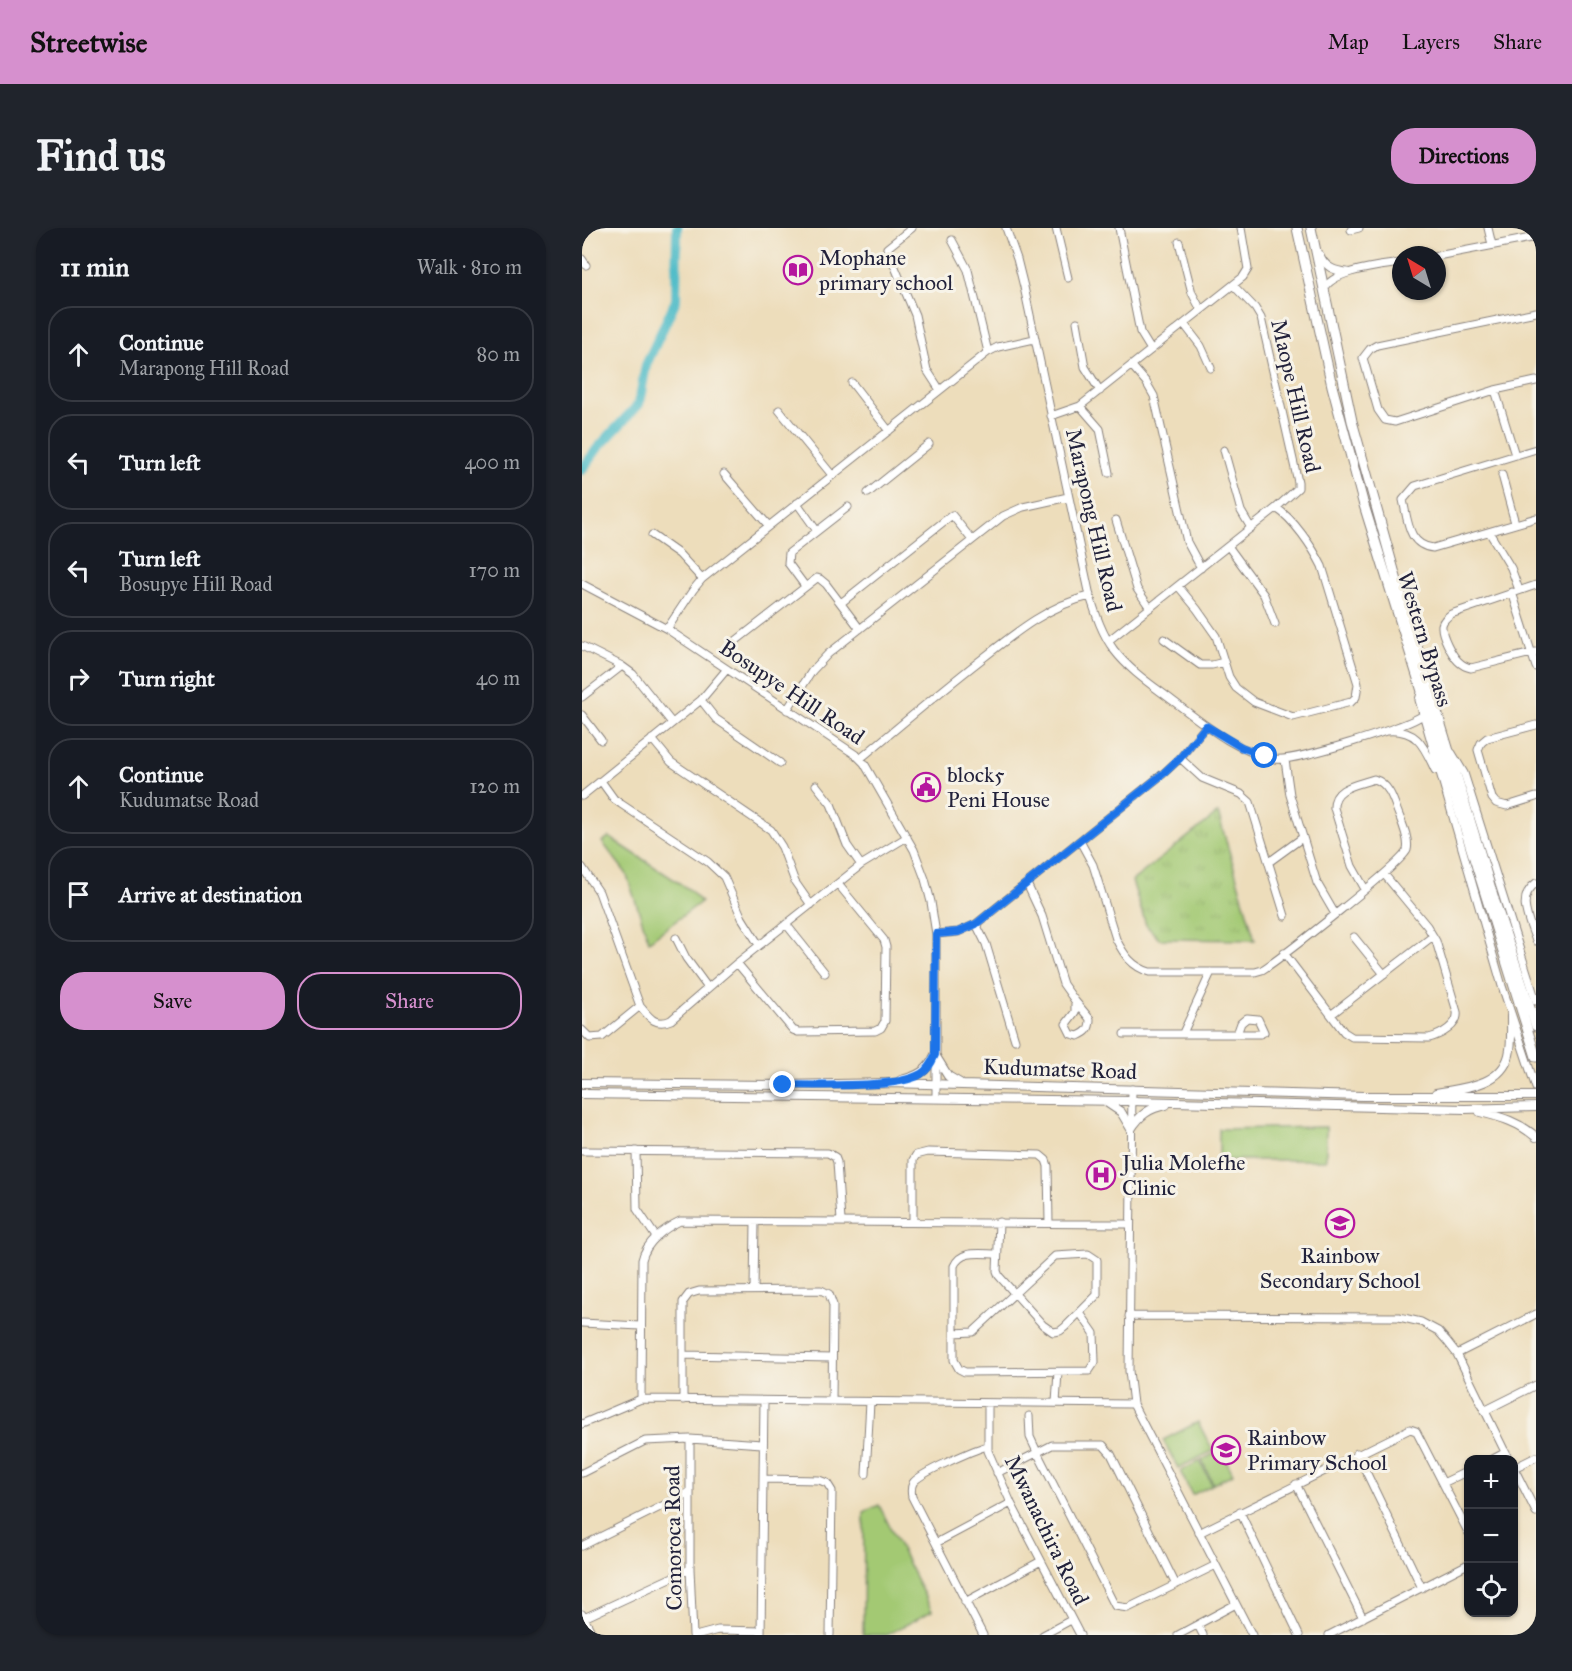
<!DOCTYPE html>
<meta charset="utf-8">
<style>
:root{--surface:#171b24;--page:#20242c;--text:#f1f3f6;--muted:#9ea1a6;--line:#363941;--accent:#d690ce}
body{margin:0;font-family:"IM FELL Great Primer",serif;background:var(--page);color:var(--text)}
.controls{position:absolute;right:18px;bottom:18px;display:grid;overflow:hidden;border-radius:12px;box-shadow:0 2px 4px #0004}
.controls button{width:54px;height:54px;display:grid;place-items:center;padding:0;border:0;border-bottom:2px solid var(--line);background:var(--surface);color:var(--text);font:30px sans-serif}
.compass{position:absolute;left:810px;top:18px;width:54px;height:54px;border-radius:50%;background:var(--surface);box-shadow:0 2px 4px #0004;rotate:322deg}
.stop{position:absolute;width:18px;height:18px;margin:-14px;border:4px solid #1a73e8;border-radius:50%;background:#fff}
.stop.end{background:#1a73e8;border-color:#fff;box-shadow:0 2px 6px #0008}
.list{margin:0;padding:0;list-style:none}
h2{display:flex;justify-content:space-between;align-items:center;height:78px;margin:0;padding:0 24px;font-size:26px}
h2 small{font-size:20px;font-weight:400;color:var(--muted)}
.list li{display:grid;grid-template-columns:39px 1fr auto;gap:18px;align-items:center;box-sizing:border-box;height:96px;margin:0 12px 12px;padding:0 12px;border:2px solid var(--line);border-radius:24px}
.list b{display:block;font-size:22px;white-space:nowrap}
.list p{margin:0;font-size:20px;white-space:nowrap;color:var(--muted)}
.list em{font-size:20px;font-style:normal;color:var(--muted)}
.actions{display:flex;gap:12px;padding:18px 24px}
.actions a{flex:1;padding:14px 0;border:2px solid var(--accent);border-radius:24px;text-align:center;font-size:21px;color:var(--accent)}
.actions .main{background:var(--accent);color:#111}
.icon{flex:none;width:33px;height:33px;fill:none;stroke:currentColor;stroke-width:2;stroke-linecap:round;stroke-linejoin:round}
.map{position:relative;flex:none;width:954px;height:1407px;overflow:hidden;border-radius:24px}
header{display:flex;align-items:center;gap:36px;box-sizing:border-box;height:84px;padding:0 30px;background:var(--accent);color:#111}
header strong{font-size:28px}
nav{display:flex;gap:33px;margin-inline-start:auto;font-size:21px}
.intro{display:flex;align-items:center;justify-content:space-between;box-sizing:border-box;height:144px;padding:0 36px}
h1{margin:0;font-size:42px}
.button{padding:15px 27px;border-radius:24px;background:var(--accent);color:#111;font-size:21px;font-weight:700}
main{display:flex;gap:36px;padding:0 36px}
aside{flex:1;background:var(--surface);border-radius:24px;box-shadow:0 2px 4px #0004}
.map>svg:first-child{display:block}
</style>
<header>
<strong>Streetwise</strong>
<nav><a>Map</a><a>Layers</a><a>Share</a></nav>
</header>
<div class="intro"><h1>Find us</h1><a class="button">Directions</a></div>
<main>
<aside>
<h2>11 min<small>Walk · 810 m</small></h2>
<ul class="list">
<li><svg class="icon" aria-label="ahead" viewBox="0 0 24 24"><path d="M12 20V5M6 11l6-6 6 6"/></svg><div><b>Continue</b><p>Marapong Hill Road</p></div><em>80 m</em></li>
<li><svg class="icon" aria-label="left" viewBox="0 0 24 24"><path d="M17 20v-9H6M10 6l-5 5 5 5"/></svg><div><b>Turn left</b></div><em>400 m</em></li>
<li><svg class="icon" aria-label="left" viewBox="0 0 24 24"><path d="M17 20v-9H6M10 6l-5 5 5 5"/></svg><div><b>Turn left</b><p>Bosupye Hill Road</p></div><em>170 m</em></li>
<li><svg class="icon" aria-label="right" viewBox="0 0 24 24"><path d="M7 20v-9h11M14 6l5 5-5 5"/></svg><div><b>Turn right</b></div><em>40 m</em></li>
<li><svg class="icon" aria-label="ahead" viewBox="0 0 24 24"><path d="M12 20V5M6 11l6-6 6 6"/></svg><div><b>Continue</b><p>Kudumatse Road</p></div><em>120 m</em></li>
<li><svg class="icon" aria-label="arrive" viewBox="0 0 24 24"><path d="M6 21V4h12l-3 4 3 4H6"/></svg><div><b>Arrive at destination</b></div></li>
</ul>
<div class="actions"><a class="main">Save</a><a>Share</a></div>
</aside>
<div class="map">
<svg width="954" height="1407" viewBox="0 0 954 1407">
<defs>
<pattern id="park-tufts" width="24" height="20" patternUnits="userSpaceOnUse" patternTransform="scale(1.5)"><rect width="24" height="20" fill="#a3c973"/><path d="M3 7l-1-3M5 7V3M7 7l1-3M15 17l-1-3M17 17v-4M19 17l1-3" fill="none" stroke="#8cac64"/></pattern>
</defs>
<rect width="100%" height="100%" fill="#f7f3e8"/>
<filter id="ink" filterUnits="userSpaceOnUse"><feTurbulence type="fractalNoise" baseFrequency=".0167" numOctaves="2"/><feDisplacementMap in="SourceGraphic" scale="12" xChannelSelector="R" yChannelSelector="G"/><feConvolveMatrix kernelMatrix="1 2 1 2 8 2 1 2 1" color-interpolation-filters="sRGB"/></filter>
<filter id="wash" filterUnits="userSpaceOnUse"><feTurbulence type="fractalNoise" baseFrequency=".008" numOctaves="4" result="noise"/><feDisplacementMap in="SourceGraphic" scale="24" xChannelSelector="R" yChannelSelector="G"/><feGaussianBlur stdDeviation="1.35" result="paint"/><feColorMatrix in="noise" values="0 0 0 0 0 0 0 0 0 0 0 0 0 0 0 0 0 1.4 0 .05"/><feComposite in="paint" operator="in"/></filter>
<g filter="url(#wash)">
<rect width="100%" height="100%" fill="#edddbb"/>
<path fill="#a3c973" stroke="#627657" stroke-width="1.5" d="M27,609l81,53 11,12 -52,39 -23,-68 -24,-31z
M744,899v33h-107v-31z
M616,1194l15,29 -35,17 -15,-28z
M639,1222l12,24 -20,10 -11,-24z
M618,1233l12,24 -20,10 -12,-24z
M297,1277l53,106 -45,24h-24l1,-123z"/>
<path fill="url(#park-tufts)" stroke="#627657" stroke-width="1.5" d="M636,585l37,127 -96,-1 -13,-14 -14,-44z"/>
<g fill="none" stroke-linecap="round" stroke-linejoin="round">
<path stroke="#4fbcc8" stroke-width="10" d="M0,242l15,-21 42,-45 7,-39 30,-65 1,-72"/>
</g>
</g>
<g filter="url(#ink)">
<g fill="none" stroke-linecap="round" stroke-linejoin="round">
<g stroke="#88807b" stroke-width="9">
<path id="minor" d="M330,0l-25,20 28,67 12,55 13,20
M424,0l11,31 7,28 66,309c6,19 12,38 24,54 16,21 38,35 59,51 31,23 63,51 102,58 19,3 132,-32 148,-44
M474,0l12,50
M537,0l21,104 11,18
M906,0l4,17
M0,2l2,-2
M769,2l8,-2
M370,12l16,30 20,82
M597,14l13,51 9,17
M738,27c5,12 14,16 27,17
M855,28l99,-19
M0,31l4,6
M742,62c7,-20 58,-24 77,-27
M954,84l-159,33 -7,4 -7,9 15,52 7,10 10,2 100,-32 41,-9
M495,94l8,45 15,24
M602,96l17,22 10,22
M550,138l14,16 8,14 33,146 14,26
M270,155l37,48
M913,162l20,65
M498,178l20,23 9,44
M197,182l53,65
M469,188l29,-10 163,-129 5,-8 -7,-41
M954,221l-121,37 -12,14c5,21 5,45 30,48l103,-30
M642,222l17,61 10,17
M142,246l44,51
M920,247l13,48
M286,265l61,-49
M215,275l20,28
M534,292l21,69 13,19
M907,304l22,36 8,22
M70,307l27,19 23,25
M646,318l36,49 11,29
M0,356l85,45 189,126 8,8 50,87 11,29 6,23 5,32v164
M954,357l-85,29c-4,3 -8,6 -9,11 -1,10 10,30 16,36 4,4 8,6 13,7l65,-16
M223,358l-17,-23 1,-10 59,-46
M596,358l19,23 19,27 13,41 7,11 18,14 39,15 58,-15 5,-5 2,-13 -36,-118c-9,-18 -29,-48 -46,-58
M930,364l24,75
M259,375l111,-88 20,25
M85,401l26,-39 9,-11 286,-227 10,-5 36,-8
M582,411l36,26h12l12,-3
M526,413l168,-133 22,-20v-6l-37,-164 -6,-10 -22,-23
M151,415l84,-65 3,1 6,5 34,45
M0,418l40,20 11,8 39,49
M839,465l-2,7 83,286 34,102
M0,469l40,-31
M119,472l15,19 64,44
M205,482l25,-39 16,-17 175,-138 20,-9 45,-10
M0,487l19,25
M954,497l-49,13 -6,5 -3,7 14,48 4,5 11,3 29,-9
M806,503c30,-2 36,16 47,39
M70,511l19,23 100,68 11,17 13,35 16,23
M870,525l12,20 72,228
M598,530l22,20 39,16 9,8 35,114
M278,531c37,-31 75,-63 113,-93 36,-28 72,-60 117,-70
M703,532l5,35 27,88 18,31
M19,553l13,18 7,5 87,58 16,15 18,41 17,27
M234,557l15,19 16,41 14,20
M0,568l119,-96 26,-31
M498,613l13,24 23,74c8,16 16,28 34,33h105l7,-2c19,-12 141,-107 145,-120 3,-11 -6,-29 -10,-40 -4,-12 -9,-27 -23,-31 -17,6 -41,8 -40,29l18,58 13,23
M687,634l33,-24
M0,639l17,25 41,114c9,11 15,21 31,14l66,-57 124,-98 46,-28
M954,655c-21,15 -6,39 0,58
M445,656l15,32 21,68 12,17 15,18c0,10 -3,13 -12,17l-7,-2 -5,-10 9,-12v-11
M204,696l39,49
M394,696l10,20 29,96
M354,706l22,-2 18,-8 188,-151 16,-15 26,-32
M772,709l30,37
M94,710l10,20 22,30
M702,725l60,79 8,5 77,1c12,-3 30,-13 28,-26l-21,-71 -9,-15 -43,-52
M155,735l56,67 5,2 77,-1 6,-3 4,-7 1,-74 -2,-7 -46,-56
M750,786l101,-78
M0,802l8,8 12,-1 38,-31
M601,805l28,-61
M542,806h136l4,-2 -6,-13 -11,-1 -6,5 -4,11
M550,861l-3,282 4,33 119,231
M0,923l246,2 7,4 2,5 4,59
M54,923l1,58 19,28
M331,993v-61l3,-5 12,-3 112,3 6,5 2,6 1,57
M415,1026c-15,0 -36,-5 -43,12v94l5,9 6,3 124,-1 6,-9 -1,-29 -14,-20
M172,1062l1,-68
M547,1088l270,1 22,5 17,9 8,9 11,14 52,106
M0,1095l58,3
M372,1105l19,-1 82,-76 33,-2 9,6v35l-32,32 -5,4 -7,1 -10,-7 -44,-49 -2,-5 2,-49
M875,1126l79,-40
M101,1127l149,3
M59,1171l1,-139c4,-18 23,-32 38,-39l449,3
M101,1172v-98l6,-8 10,-3 122,-1 8,4 4,11 -1,96
M406,1175v48l23,52 69,132
M474,1175l2,-31
M902,1183l52,-26
M447,1188l1,21 7,15 78,154 13,2 88,-43
M0,1196l59,-25 492,5
M108,1211v130l3,66
M775,1225l65,135
M909,1232l15,-8
M932,1240l22,44
M932,1240l22,-11
M0,1245l63,-32 45,-2 72,5
M415,1245l55,-28h51l8,9 65,131
M284,1246l4,-72
M181,1251l56,1 8,3 5,8 -2,144
M861,1255l25,-12
M714,1256l67,134
M658,1284l59,123
M617,1305l211,-104 6,2 52,101
M354,1315l75,-40
M0,1318l108,-54
M383,1374l76,-41
M0,1386l11,21
M2,1390l106,-49
M616,1397l5,10
M117,1407l19,-5 43,1
M179,1407l3,-234
M401,1407l-71,-138c-1,-5 -1,-10 1,-14 6,-10 61,-33 74,-37
M461,1407l28,-15
M596,1407l58,-31
M747,1407l139,-71"/>
</g>
<g stroke="#88807b" stroke-width="10">
<path id="major" d="M353,827l13,21 12,7
M319,852c17,-4 27,-9 34,-25
M0,855l201,2 107,-2 473,13h173
M854,865c26,-5 65,-7 73,-38 3,-12 2,-27 2,-39
M0,866l549,7 334,8 71,-2
M524,874l15,10 10,17
M898,884c21,5 39,10 56,25
M549,901c9,-14 18,-21 35,-24"/>
</g>
<g stroke="#88807b" stroke-width="11">
<path id="highway" d="M715,0l35,158 31,116 173,555
M729,0l41,193 45,160 99,324 40,121"/>
</g>
<use href="#minor" stroke="#fff" stroke-width="7"/>
<use href="#major" stroke="#fff" stroke-width="8"/>
<use href="#highway" stroke="#fff" stroke-width="9"/>
</g>
</g>
<g fill="none" stroke-linecap="round" stroke-linejoin="round" filter="url(#ink)">
<path stroke="#1a73e8" stroke-width="8" d="M201,857c31,0 114,4 138,-11 7,-4 11,-12 14,-19l1,-121 22,-2 18,-8 188,-151 16,-15 26,-32 35,21 24,9"/>
</g>
<defs>
<g id="library-ring" transform="scale(1.5)"><circle r="9.5" fill="#f7f3e8" stroke="#b5179e" stroke-width="1.5"/><path d="M-6-4Q-3-5.5-.7-3.5V5Q-3 3-6 4ZM6-4Q3-5.5 .7-3.5V5Q3 3 6 4Z" fill="#b5179e"/></g>
<g id="civic-ring" transform="scale(1.5)"><circle r="9.5" fill="#f7f3e8" stroke="#b5179e" stroke-width="1.5"/><path d="M-.6-6.5H3V-4.5H.6V-3L4-1V1h2V6H-6V1h2V-1L-.6-3ZM-1.2 2.5V6h2.4V2.5Z" fill="#b5179e"/></g>
<g id="hospital-ring" transform="scale(1.5)"><circle r="9.5" fill="#f7f3e8" stroke="#b5179e" stroke-width="1.5"/><path d="M-5-5h3v3.5h4V-5h3V5h-3V1.5h-4V5h-3Z" fill="#b5179e"/></g>
<g id="school-ring" transform="scale(1.5)"><circle r="9.5" fill="#f7f3e8" stroke="#b5179e" stroke-width="1.5"/><path d="M0-5L7-2L0 1L-7-2ZM-4 1L0 2.5L4 1V4Q0 6-4 4Z" fill="#b5179e"/></g>
</defs>
<g fill-rule="evenodd">
<use href="#library-ring" x="216" y="42"/>
<use href="#civic-ring" x="344" y="559"/>
<use href="#hospital-ring" x="519" y="947"/>
<use href="#school-ring" x="758" y="995"/>
<use href="#school-ring" x="644" y="1222"/>
</g>
<g text-anchor="middle" dominant-baseline="central" stroke-width="6" stroke-linejoin="round" paint-order="stroke">
<g font-size="22" fill="#22223b" stroke="#f7f3e8" text-anchor="start">
<text x="237" y="29">Mophane<tspan x="237" dy="25">primary school</tspan></text>
<text x="365" y="546">block5<tspan x="365" dy="25">Peni House</tspan></text>
<text x="540" y="934">Julia Molefhe<tspan x="540" dy="25">Clinic</tspan></text>
<text x="758" y="1027" text-anchor="middle">Rainbow<tspan x="758" dy="25">Secondary School</tspan></text>
<text x="665" y="1209">Rainbow<tspan x="665" dy="25">Primary School</tspan></text>
</g>
<g font-size="22" fill="#22223b" stroke="#f7f3e8">
<text transform="translate(714 168) rotate(77)">Maope Hill Road</text>
<text transform="translate(512 292) rotate(77)">Marapong Hill Road</text>
<text transform="translate(843 411) rotate(73)">Western Bypass</text>
<text transform="translate(210 464) rotate(34)">Bosupye Hill Road</text>
<text transform="translate(478 841) rotate(2)">Kudumatse Road</text>
<text transform="translate(465 1302) rotate(64)">Mwanachira Road</text>
<text transform="translate(91 1310) rotate(-91)">Comoroca Road</text>
</g>
</g>
</svg>
<div class="controls">
<button>+</button>
<button>−</button>
<button><svg class="icon" aria-label="locate" viewBox="0 0 24 24"><circle cx="12" cy="12" r="6"/><path d="M12 2v4M12 18v4M2 12h4M18 12h4"/></svg></button>
</div>
<svg class="compass" viewBox="-18 -18 36 36"><path d="M0-13l5 13h-10z" fill="#e53935"/><path d="M0 13l5-13h-10z" fill="#9ea1a6"/></svg>
<div class="stop" style="left:683px;top:528px"></div>
<div class="stop end" style="left:201px;top:857px"></div>
</div>
</main>
